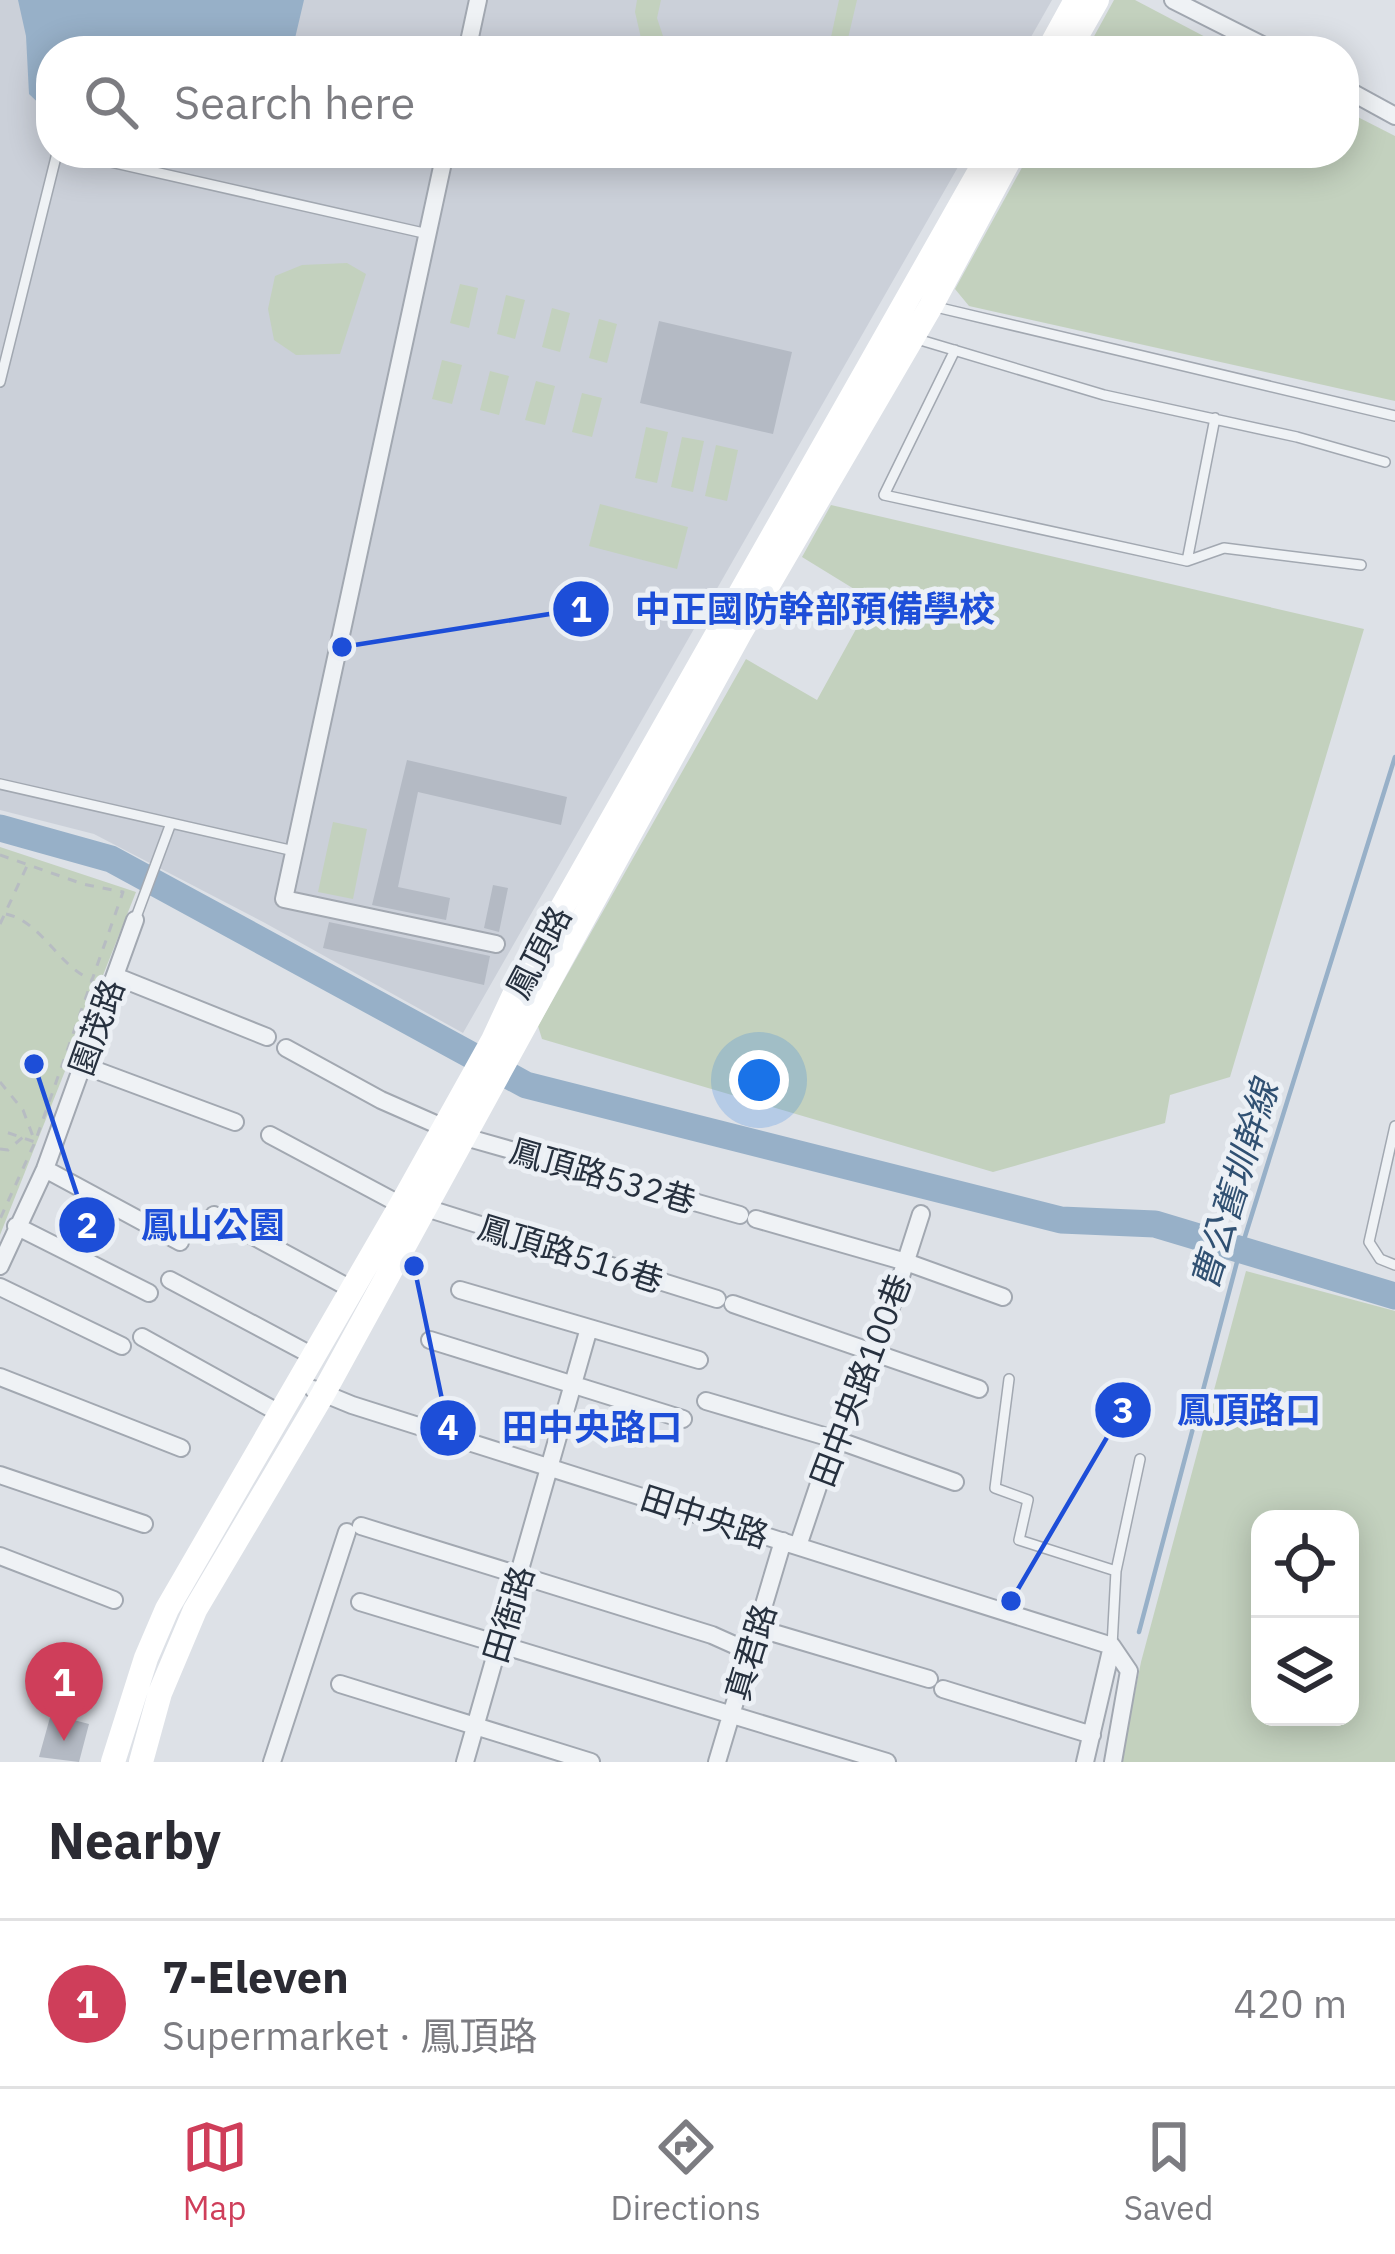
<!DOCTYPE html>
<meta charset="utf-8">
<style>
:root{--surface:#fff;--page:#f7f7f7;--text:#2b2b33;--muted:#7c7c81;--line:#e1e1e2;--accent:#cf3e5a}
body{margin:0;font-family:"IBM Plex Sans","Noto Sans TC",sans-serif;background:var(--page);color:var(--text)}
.controls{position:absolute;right:36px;bottom:36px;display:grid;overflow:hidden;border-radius:24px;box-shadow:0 6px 30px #0003}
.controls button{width:108px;height:108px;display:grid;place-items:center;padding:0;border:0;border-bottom:3px solid var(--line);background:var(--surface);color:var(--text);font:60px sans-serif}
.you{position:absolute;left:759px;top:1080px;width:42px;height:42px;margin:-30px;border:9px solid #fff;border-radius:50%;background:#1a73e8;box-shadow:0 0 0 18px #1a73e833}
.badge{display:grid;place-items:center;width:78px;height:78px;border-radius:50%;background:var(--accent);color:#fff;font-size:39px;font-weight:700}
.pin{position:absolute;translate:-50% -99px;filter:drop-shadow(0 3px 6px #0008)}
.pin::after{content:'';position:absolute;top:63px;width:42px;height:36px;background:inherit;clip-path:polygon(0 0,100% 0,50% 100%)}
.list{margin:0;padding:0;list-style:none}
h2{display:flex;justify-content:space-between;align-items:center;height:156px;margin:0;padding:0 48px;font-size:51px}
h2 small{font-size:39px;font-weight:400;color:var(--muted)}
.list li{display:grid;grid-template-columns:78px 1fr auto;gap:36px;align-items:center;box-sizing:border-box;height:168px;padding:0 48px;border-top:3px solid var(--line)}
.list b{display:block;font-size:45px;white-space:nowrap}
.list p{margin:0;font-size:39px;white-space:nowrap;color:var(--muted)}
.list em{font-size:39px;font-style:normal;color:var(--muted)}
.icon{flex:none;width:66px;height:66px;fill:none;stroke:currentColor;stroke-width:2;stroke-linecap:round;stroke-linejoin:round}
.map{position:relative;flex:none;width:1395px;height:1762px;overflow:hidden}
.search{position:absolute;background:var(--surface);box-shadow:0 6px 30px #0003;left:36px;right:36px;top:36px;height:132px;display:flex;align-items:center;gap:30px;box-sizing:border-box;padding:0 42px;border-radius:48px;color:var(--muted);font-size:45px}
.sheet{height:324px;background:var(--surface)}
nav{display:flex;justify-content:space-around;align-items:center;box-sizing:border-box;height:168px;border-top:3px solid var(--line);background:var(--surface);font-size:33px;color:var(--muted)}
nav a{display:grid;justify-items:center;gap:6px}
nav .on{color:var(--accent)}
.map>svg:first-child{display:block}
</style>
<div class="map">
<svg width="1395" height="1762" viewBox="0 0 1395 1762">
<rect width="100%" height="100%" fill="#dde1e7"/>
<path fill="#cbd0d9" d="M0,0h1052l-29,51h-972v102h915l-503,880 -198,-110 -171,-89 -94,-24z"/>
<path fill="#c3d1be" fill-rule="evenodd" d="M637,0h24l-4,18 11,33h-24l-9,-39z
M839,0h18l-12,51h-17z
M1114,0h21l97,51h-146z
M1344,110l51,26v265l-426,-95 -14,-17 75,-136h314z
M347,263l19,11 -26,80 -44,1 -22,-15 -6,-31 7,-33 27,-11z
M460,284l18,4 -9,40 -19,-5z
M506,295l19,5 -10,39 -18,-5z
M552,308l18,5 -10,39 -18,-5z
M599,319l18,5 -10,39 -18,-5z
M442,360l20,5 -10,39 -20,-5z
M490,371l19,5 -10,39 -19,-5z
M536,381l19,5 -10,39 -20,-5z
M582,393l20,5 -10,39 -20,-5z
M646,427l22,5 -11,51 -22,-5z
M682,437l22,4 -11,51 -22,-5z
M716,445l22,5 -11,51 -22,-5z
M600,504l88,23 -11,42 -88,-23z
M831,505l533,124 -134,448 -60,18 -5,28 -172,49 -451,-133 -4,-13 208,-367 71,41 55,-100 -70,-43z
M333,822l34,7 -14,70 -35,-7z
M0,847l136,45 -136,343z
M1246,1271l149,40v451h-274l20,-100zM1260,1519h90v198h-90z"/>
<path fill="#97b0c8" d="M18,0h286l-12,51h-241v64l-22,-21 -3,-58z
M192,153h76l-2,10 -17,4z"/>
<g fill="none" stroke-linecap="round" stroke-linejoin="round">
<path stroke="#97b0c8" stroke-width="4.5" d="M1139,1632l98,-370 158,-505"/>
<path stroke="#97b0c8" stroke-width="27" d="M0,828l111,31 415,226 535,135 94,4 240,72"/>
</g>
<path fill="#b4bac4" d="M659,321l133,31 -19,82 -133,-31z
M407,760l160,37 -6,28 -143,-33 -20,95 52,11 -4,22 -74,-15z
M493,885l15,3 -9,44 -15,-4z
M329,922l161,34 -6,29 -161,-37z
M51,1714l38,10 -10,38 -40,-5z"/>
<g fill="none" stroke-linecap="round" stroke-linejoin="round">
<g stroke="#a2a8b1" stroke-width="12">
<path id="service" d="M71,153l357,81
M936,307l459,109
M917,339l187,56 193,42 88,25
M955,350l-71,145 303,66 37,-13 137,17
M0,382l57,-229
M1187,561l28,-143
M0,784l294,67
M135,920l36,-97
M1395,1126l-26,116 11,17 15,6
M1009,1379l-14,109 33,12 -9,40 97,31
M1112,1646l4,-75 24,-112"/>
</g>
<g stroke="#a2a8b1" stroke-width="20">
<path id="minor" d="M1173,0l101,51
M467,51l11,-51
M1344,88l51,28
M445,153l-161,746 212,45
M115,976l152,61
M286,1048l95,52 84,37 275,78
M82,1065l153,57
M270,1135l131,70
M45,1169l135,73
M426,1208l291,91
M214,1215l139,75
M756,1219l150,43 97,35
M16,1226l133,67
M0,1266l45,-97 90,-249
M170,1280l143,76
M0,1287l122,59
M460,1290l239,70
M733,1304l246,85
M142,1337l139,77
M430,1340l253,79
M0,1377l181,71
M313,1389l39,16 760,241
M706,1401l128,38 121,43
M0,1475l144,49
M361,1526l351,109 38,17
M798,1546l36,-107 42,-85 45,-140
M0,1556l114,44
M360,1602l527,160
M757,1628l172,51
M1112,1646l17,25 -16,91
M340,1684l251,78
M943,1689l149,46
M272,1762l75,-230
M465,1762l124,-434
M717,1762l66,-221
M1085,1762l27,-116"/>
</g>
<path stroke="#b7bcc2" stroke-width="3" stroke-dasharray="9 9" stroke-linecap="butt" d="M0,855l83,29 40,8 -88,250 -35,77
M6,914c36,8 52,52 86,66
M0,924l27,-58
M0,1082l23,28 12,32 -35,-12
M0,1149l8,1 15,-13"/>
<use href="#service" stroke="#eff2f5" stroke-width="9"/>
<use href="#minor" stroke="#eff2f5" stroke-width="16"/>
<path stroke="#fff" stroke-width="24" d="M1048,51l28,-51
M1068,51l29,-51
M113,1762l33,-104 21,-49 234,-404 92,-165 29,-62 468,-825
M141,1762l19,-69 35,-83 128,-216 417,-761 191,-327 82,-153"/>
</g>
<g text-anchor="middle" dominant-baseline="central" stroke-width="10" stroke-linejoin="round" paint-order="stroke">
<g font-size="33" fill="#26303e" stroke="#ecf0f5">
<text transform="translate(538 952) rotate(-62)">鳳頂路</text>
<text transform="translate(96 1027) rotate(-70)">園茂路</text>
<text transform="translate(603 1175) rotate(16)">鳳頂路532巷</text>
<text transform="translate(571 1253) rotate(17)">鳳頂路516巷</text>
<text transform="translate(860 1380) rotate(-69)">田中央路100巷</text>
<text transform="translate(705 1516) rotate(18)">田中央路</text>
<text transform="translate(508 1614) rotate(-73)">田衙路</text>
<text transform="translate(750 1652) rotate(-73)">真君路</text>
</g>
<g font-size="36" font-style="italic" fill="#305072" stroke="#ecf0f5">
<text transform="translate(1234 1185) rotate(-73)">曹公舊圳幹線</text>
</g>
</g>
<path fill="none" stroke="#1d4ed8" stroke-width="4.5" d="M342 647L581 609M34 1064L87 1225M1011 1601L1123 1410M414 1266L448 1428"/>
<g fill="#1d4ed8" stroke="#ecf0f5" stroke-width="4.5">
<circle cx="342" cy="647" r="12"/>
<circle cx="34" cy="1064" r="12"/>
<circle cx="1011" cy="1601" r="12"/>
<circle cx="414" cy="1266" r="12"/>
<circle cx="581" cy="609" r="30"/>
<circle cx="87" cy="1225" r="30"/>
<circle cx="1123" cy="1410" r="30"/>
<circle cx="448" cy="1428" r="30"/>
</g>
<g font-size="36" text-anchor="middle" font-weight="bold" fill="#fff">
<text x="581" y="622">1</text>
<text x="87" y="1238">2</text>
<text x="1123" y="1423">3</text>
<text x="448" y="1440">4</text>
</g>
<g font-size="36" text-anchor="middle" font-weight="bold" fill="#1d4ed8" stroke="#ecf0f5" stroke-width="10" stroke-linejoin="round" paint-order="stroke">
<text x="815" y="622">中正國防幹部預備學校</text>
<text x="213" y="1238">鳳山公園</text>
<text x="1249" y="1423">鳳頂路口</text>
<text x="592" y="1440">田中央路口</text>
</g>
</svg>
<div class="controls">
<button><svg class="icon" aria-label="locate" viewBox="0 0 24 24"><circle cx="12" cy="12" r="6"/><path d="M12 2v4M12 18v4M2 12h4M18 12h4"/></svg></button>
<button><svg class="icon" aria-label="layers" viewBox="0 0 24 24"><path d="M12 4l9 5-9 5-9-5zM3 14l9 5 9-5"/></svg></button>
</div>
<div class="you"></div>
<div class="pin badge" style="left:64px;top:1741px">1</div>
<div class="search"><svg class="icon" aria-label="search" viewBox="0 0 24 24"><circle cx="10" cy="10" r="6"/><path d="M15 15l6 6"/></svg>Search here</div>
</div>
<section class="sheet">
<h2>Nearby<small></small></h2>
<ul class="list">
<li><span class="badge">1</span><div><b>7-Eleven</b><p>Supermarket · 鳳頂路</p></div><em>420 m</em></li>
</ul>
</section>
<nav>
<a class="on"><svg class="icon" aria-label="map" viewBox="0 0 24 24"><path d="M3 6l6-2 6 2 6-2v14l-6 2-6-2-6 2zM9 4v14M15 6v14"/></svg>Map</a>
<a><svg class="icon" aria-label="directions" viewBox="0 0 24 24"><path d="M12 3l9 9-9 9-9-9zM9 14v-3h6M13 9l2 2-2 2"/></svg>Directions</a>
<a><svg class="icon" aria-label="saved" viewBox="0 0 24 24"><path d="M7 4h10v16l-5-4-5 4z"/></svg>Saved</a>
</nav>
